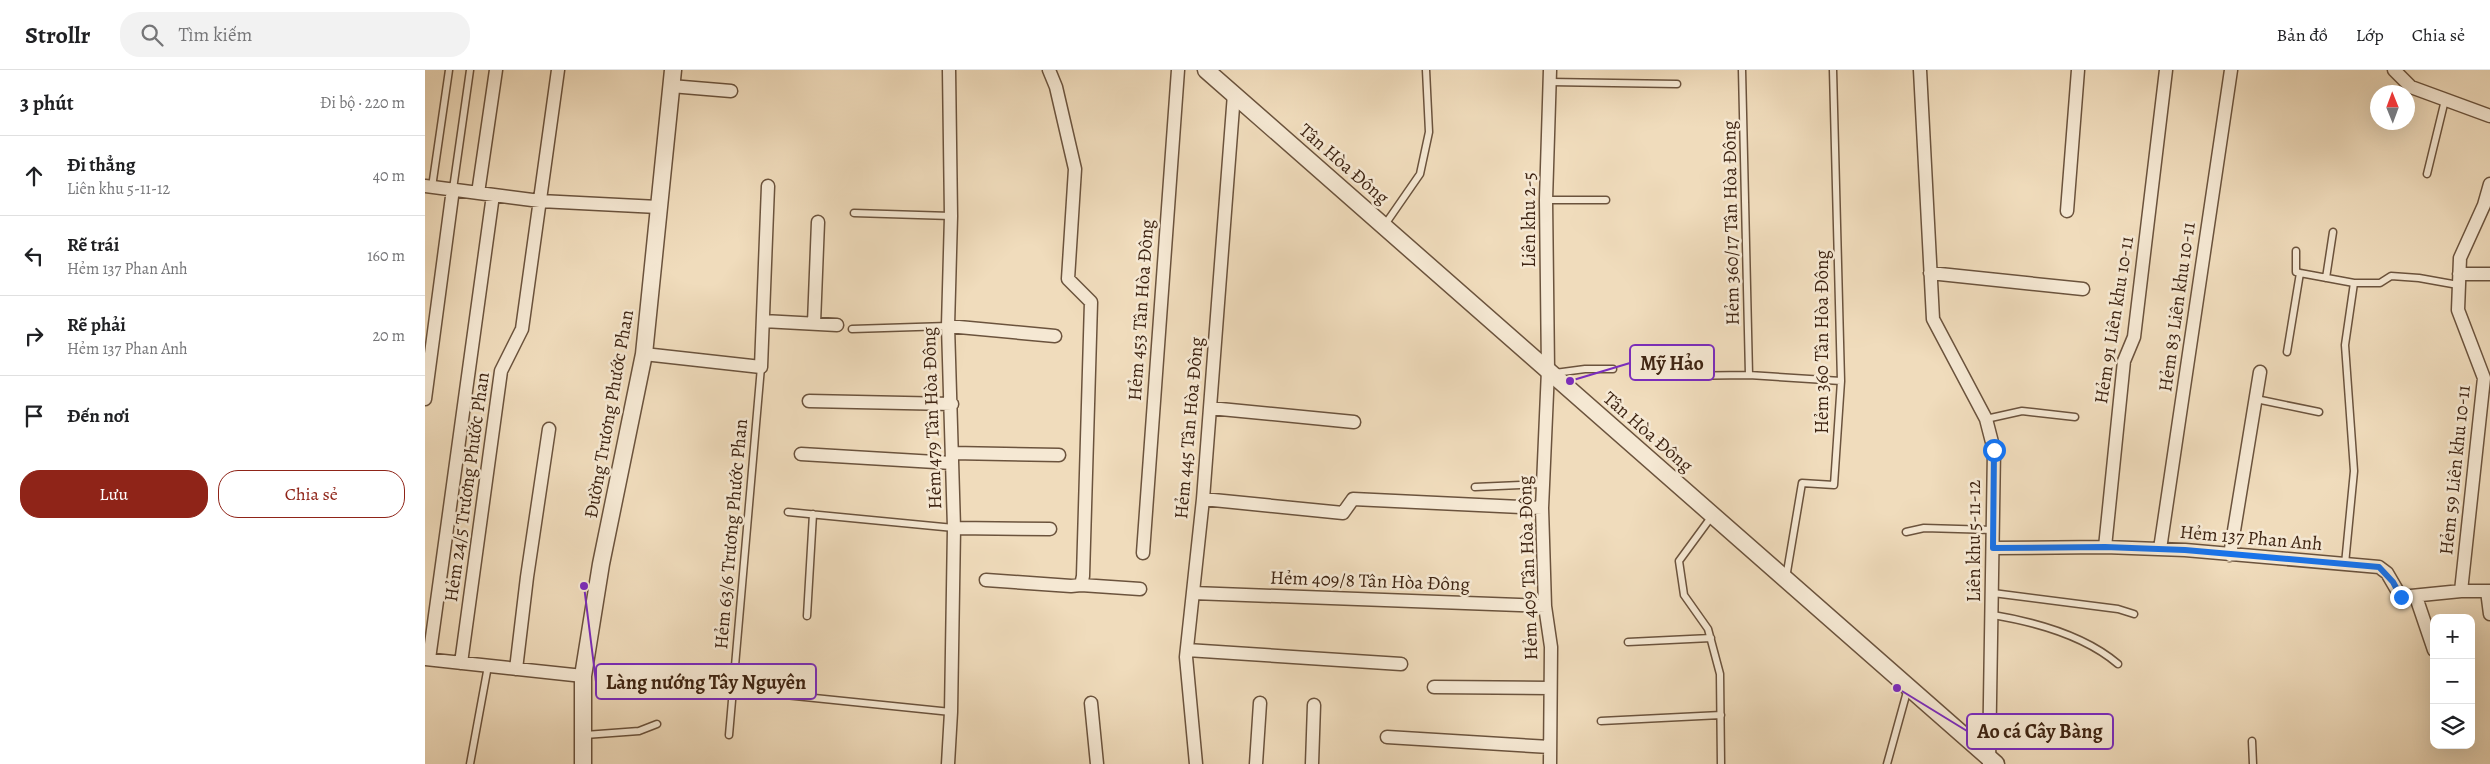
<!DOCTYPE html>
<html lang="vi">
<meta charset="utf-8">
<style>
:root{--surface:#fff;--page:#f2f2f2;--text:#202124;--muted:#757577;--line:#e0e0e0;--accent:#8f2418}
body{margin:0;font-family:Alegreya,serif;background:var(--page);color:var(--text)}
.controls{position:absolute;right:15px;bottom:15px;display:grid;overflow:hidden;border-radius:10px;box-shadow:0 5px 20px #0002}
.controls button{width:45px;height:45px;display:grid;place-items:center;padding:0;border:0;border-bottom:1px solid var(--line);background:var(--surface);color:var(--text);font:25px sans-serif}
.compass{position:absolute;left:1945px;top:15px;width:45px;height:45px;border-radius:50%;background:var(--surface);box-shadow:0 5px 20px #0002;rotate:359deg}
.stop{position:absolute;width:15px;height:15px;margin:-11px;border:4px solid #1a73e8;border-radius:50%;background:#fff}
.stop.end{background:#1a73e8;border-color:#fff;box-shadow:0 1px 5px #0008}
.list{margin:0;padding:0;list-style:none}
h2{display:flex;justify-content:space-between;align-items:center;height:65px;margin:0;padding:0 20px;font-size:21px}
h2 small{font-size:16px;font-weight:400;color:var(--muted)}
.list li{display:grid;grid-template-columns:32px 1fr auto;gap:15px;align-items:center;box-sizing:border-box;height:80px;padding:0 20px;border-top:1px solid var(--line)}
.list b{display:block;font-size:19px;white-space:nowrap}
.list p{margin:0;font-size:16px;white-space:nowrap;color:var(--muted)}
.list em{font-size:16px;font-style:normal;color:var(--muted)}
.actions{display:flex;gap:10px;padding:15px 20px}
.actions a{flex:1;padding:11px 0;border:1px solid var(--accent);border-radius:20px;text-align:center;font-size:18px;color:var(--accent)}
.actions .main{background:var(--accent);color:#fff}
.icon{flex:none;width:28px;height:28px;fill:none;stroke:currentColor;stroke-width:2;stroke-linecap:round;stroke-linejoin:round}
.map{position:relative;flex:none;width:2065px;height:694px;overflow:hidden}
header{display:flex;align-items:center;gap:30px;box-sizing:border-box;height:70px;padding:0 25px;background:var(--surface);border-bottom:1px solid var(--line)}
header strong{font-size:24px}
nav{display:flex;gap:28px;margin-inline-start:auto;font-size:18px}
.search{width:350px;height:45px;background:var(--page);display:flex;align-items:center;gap:12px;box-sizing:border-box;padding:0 18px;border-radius:20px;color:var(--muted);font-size:19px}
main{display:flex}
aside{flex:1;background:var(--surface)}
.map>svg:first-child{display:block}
</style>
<header>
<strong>Strollr</strong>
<div class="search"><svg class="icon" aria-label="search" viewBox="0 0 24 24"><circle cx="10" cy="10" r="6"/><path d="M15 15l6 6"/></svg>Tìm kiếm</div>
<nav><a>Bản đồ</a><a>Lớp</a><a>Chia sẻ</a></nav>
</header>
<main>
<aside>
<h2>3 phút<small>Đi bộ · 220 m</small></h2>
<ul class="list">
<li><svg class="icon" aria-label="ahead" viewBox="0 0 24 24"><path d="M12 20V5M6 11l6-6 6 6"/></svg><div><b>Đi thẳng</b><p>Liên khu 5-11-12</p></div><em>40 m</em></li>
<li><svg class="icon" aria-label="left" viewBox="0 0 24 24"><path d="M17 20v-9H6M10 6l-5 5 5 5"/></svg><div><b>Rẽ trái</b><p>Hẻm 137 Phan Anh</p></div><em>160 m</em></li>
<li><svg class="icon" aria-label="right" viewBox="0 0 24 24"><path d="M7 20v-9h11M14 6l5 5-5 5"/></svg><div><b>Rẽ phải</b><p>Hẻm 137 Phan Anh</p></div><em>20 m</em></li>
<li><svg class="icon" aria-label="arrive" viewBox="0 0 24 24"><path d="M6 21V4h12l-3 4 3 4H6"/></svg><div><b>Đến nơi</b></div></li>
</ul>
<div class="actions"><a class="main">Lưu</a><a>Chia sẻ</a></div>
</aside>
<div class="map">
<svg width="2065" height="694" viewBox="0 0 2065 694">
<rect width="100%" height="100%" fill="#f0dcbc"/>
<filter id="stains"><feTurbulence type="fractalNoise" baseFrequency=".004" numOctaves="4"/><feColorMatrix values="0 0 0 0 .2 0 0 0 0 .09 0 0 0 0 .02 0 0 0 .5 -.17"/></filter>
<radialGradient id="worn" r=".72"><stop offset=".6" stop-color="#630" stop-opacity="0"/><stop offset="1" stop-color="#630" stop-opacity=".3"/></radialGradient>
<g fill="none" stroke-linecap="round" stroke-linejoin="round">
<g stroke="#6b533d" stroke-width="9">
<path id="service" d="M1317,0l7,305
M1125,12l127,2
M2002,104l18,-74
M7,117l17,-117
M28,119l17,-119
M1121,130h60
M429,143l97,3
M959,156l36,-52 9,-42 -3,-62
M1871,181v21l4,1 54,10h26l11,-7 28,2 39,7
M1901,208l7,-46
M427,259l96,-3
M1862,282l13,-79
M1130,303l30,-4h28
M1248,306l76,-1 92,6
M1831,329l63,13
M1561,349l36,-8 53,6
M1050,417l67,-3
M363,442l166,16
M1287,446l-33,45 5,34 24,34 12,45 1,90
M1481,462l18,-4 69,2
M1920,494l9,-93 -9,-126 9,-62
M1361,508l16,-95 32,2 7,-104 -8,-311
M1568,523l125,16 16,5
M1568,545c42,7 91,20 125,49
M382,546l6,-102
M1203,572l83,-4
M360,625l166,17
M1176,651l120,-6
M160,665l54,-4 18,-7
M304,665l32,-368
M1827,671l1,23
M45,694l18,-98
M1462,694l21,-76"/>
</g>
<g stroke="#6b533d" stroke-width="15">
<path id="minor" d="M1125,0l-4,130 2,170 -6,138 3,98 6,41 -1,117
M1495,0l13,249 53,100 8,31 -5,313
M1969,0l17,17 79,29
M246,16l60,5
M0,116l115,15 118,6
M53,123l18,-123
M1642,141l11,-141
M1505,203l153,16
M2034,204h31
M338,251l74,4
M389,253l4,-101
M523,256l107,10
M219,284l117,13 7,-181
M0,329l28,-210
M384,331l143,3
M785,338l144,14
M527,383l107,2
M376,384l151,9
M778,429l140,14 10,-14 189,9
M529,458l96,1
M1680,477l19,-186 10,-24 32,-267
M1568,478l112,-1 80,3 194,17 8,6 14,24 60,-6h29
M1735,479l71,-479
M718,483l35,-483
M1805,485l30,-183
M561,510l85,6 10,-1 2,-9 8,-274 -23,-23 7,-110 -19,-82 -7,-17
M656,515l59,4
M2036,521l23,-213 -26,-68 2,-52 24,-53 6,-21
M2062,521l3,23
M768,523l352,13
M1991,527l18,53
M762,580l214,14
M0,589l158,17
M4,589l64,-464
M36,593l40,-292 21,-42 36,-259
M91,599l11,-92 22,-148
M1009,617l116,1
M666,633l6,61
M962,667l163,10
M523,694l3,-52 3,-184 -6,-202 3,-110 -2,-146
M771,694l-10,-107 17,-158 31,-405
M831,694l4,-61
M887,694l2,-59"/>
</g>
<g stroke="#6b533d" stroke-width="19">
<path id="tertiary" d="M781,0l790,694
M158,694v-88l18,-112 43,-210 29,-284"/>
</g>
<use href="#service" stroke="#f5e8d3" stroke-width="6"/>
<use href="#minor" stroke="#f5e8d3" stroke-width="12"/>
<use href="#tertiary" stroke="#f5e8d3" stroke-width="16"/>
</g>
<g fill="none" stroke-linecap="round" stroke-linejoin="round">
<path stroke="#1a73e8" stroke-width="6" d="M1569,380l-1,98 112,-1 80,3 194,17 14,15 8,15"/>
</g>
<g text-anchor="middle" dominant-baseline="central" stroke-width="5" stroke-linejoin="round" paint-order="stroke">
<g font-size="19" fill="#3f2513" stroke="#f5e8d3">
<text transform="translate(919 94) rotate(41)">Tân Hòa Đông</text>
<text transform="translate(1104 150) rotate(-90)">Liên khu 2-5</text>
<text transform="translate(1306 153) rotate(-91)">Hẻm 360/17 Tân Hòa Đông</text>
<text transform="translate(1752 237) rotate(-82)">Hẻm 83 Liên khu 10-11</text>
<text transform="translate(716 240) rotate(-86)">Hẻm 453 Tân Hòa Đông</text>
<text transform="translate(1689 250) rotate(-81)">Hẻm 91 Liên khu 10-11</text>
<text transform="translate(1397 272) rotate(-90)">Hẻm 360 Tân Hòa Đông</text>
<text transform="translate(184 344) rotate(-80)">Đường Trương Phước Phan</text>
<text transform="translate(507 348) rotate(-92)">Hẻm 479 Tân Hòa Đông</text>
<text transform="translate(764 358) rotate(-85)">Hẻm 445 Tân Hòa Đông</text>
<text transform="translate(1223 362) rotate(41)">Tân Hòa Đông</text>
<text transform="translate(2030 400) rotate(-84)">Hẻm 59 Liên khu 10-11</text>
<text transform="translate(42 417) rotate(-82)">Hẻm 24/5 Trương Phước Phan</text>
<text transform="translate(306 464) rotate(-85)">Hẻm 63/6 Trương Phước Phan</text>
<text transform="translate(1826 468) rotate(5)">Hẻm 137 Phan Anh</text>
<text transform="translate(1549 471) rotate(-90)">Liên khu 5-11-12</text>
<text transform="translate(1103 498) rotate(-92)">Hẻm 409 Tân Hòa Đông</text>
<text transform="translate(945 511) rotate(2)">Hẻm 409/8 Tân Hòa Đông</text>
</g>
</g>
<path fill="none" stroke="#7b2cbf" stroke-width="2" d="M1145 311L1205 293M159 516L171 612M1472 618L1542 661"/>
<g fill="#7b2cbf" stroke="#f5e8d3" stroke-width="2">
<circle cx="1145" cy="311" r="5"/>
<circle cx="159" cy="516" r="5"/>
<circle cx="1472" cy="618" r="5"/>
</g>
<g fill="#f5e8d3" stroke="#7b2cbf" stroke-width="2">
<rect x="1205" y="275" width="84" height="35" rx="5"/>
<rect x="171" y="594" width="220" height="35" rx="5"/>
<rect x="1542" y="644" width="146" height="35" rx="5"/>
</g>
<g font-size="20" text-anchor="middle" font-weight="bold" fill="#3f2513">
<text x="1247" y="300">Mỹ Hảo</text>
<text x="281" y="619">Làng nướng Tây Nguyên</text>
<text x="1615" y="668">Ao cá Cây Bàng</text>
</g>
<rect width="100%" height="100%" filter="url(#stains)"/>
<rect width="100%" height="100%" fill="url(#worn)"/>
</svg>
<div class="controls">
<button>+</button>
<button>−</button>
<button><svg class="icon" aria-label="layers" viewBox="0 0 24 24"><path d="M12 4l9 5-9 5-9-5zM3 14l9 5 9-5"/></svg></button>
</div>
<svg class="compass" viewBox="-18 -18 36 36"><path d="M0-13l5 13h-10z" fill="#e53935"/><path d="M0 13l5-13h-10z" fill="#757577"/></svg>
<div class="stop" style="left:1569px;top:380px"></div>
<div class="stop end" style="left:1976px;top:527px"></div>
</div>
</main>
